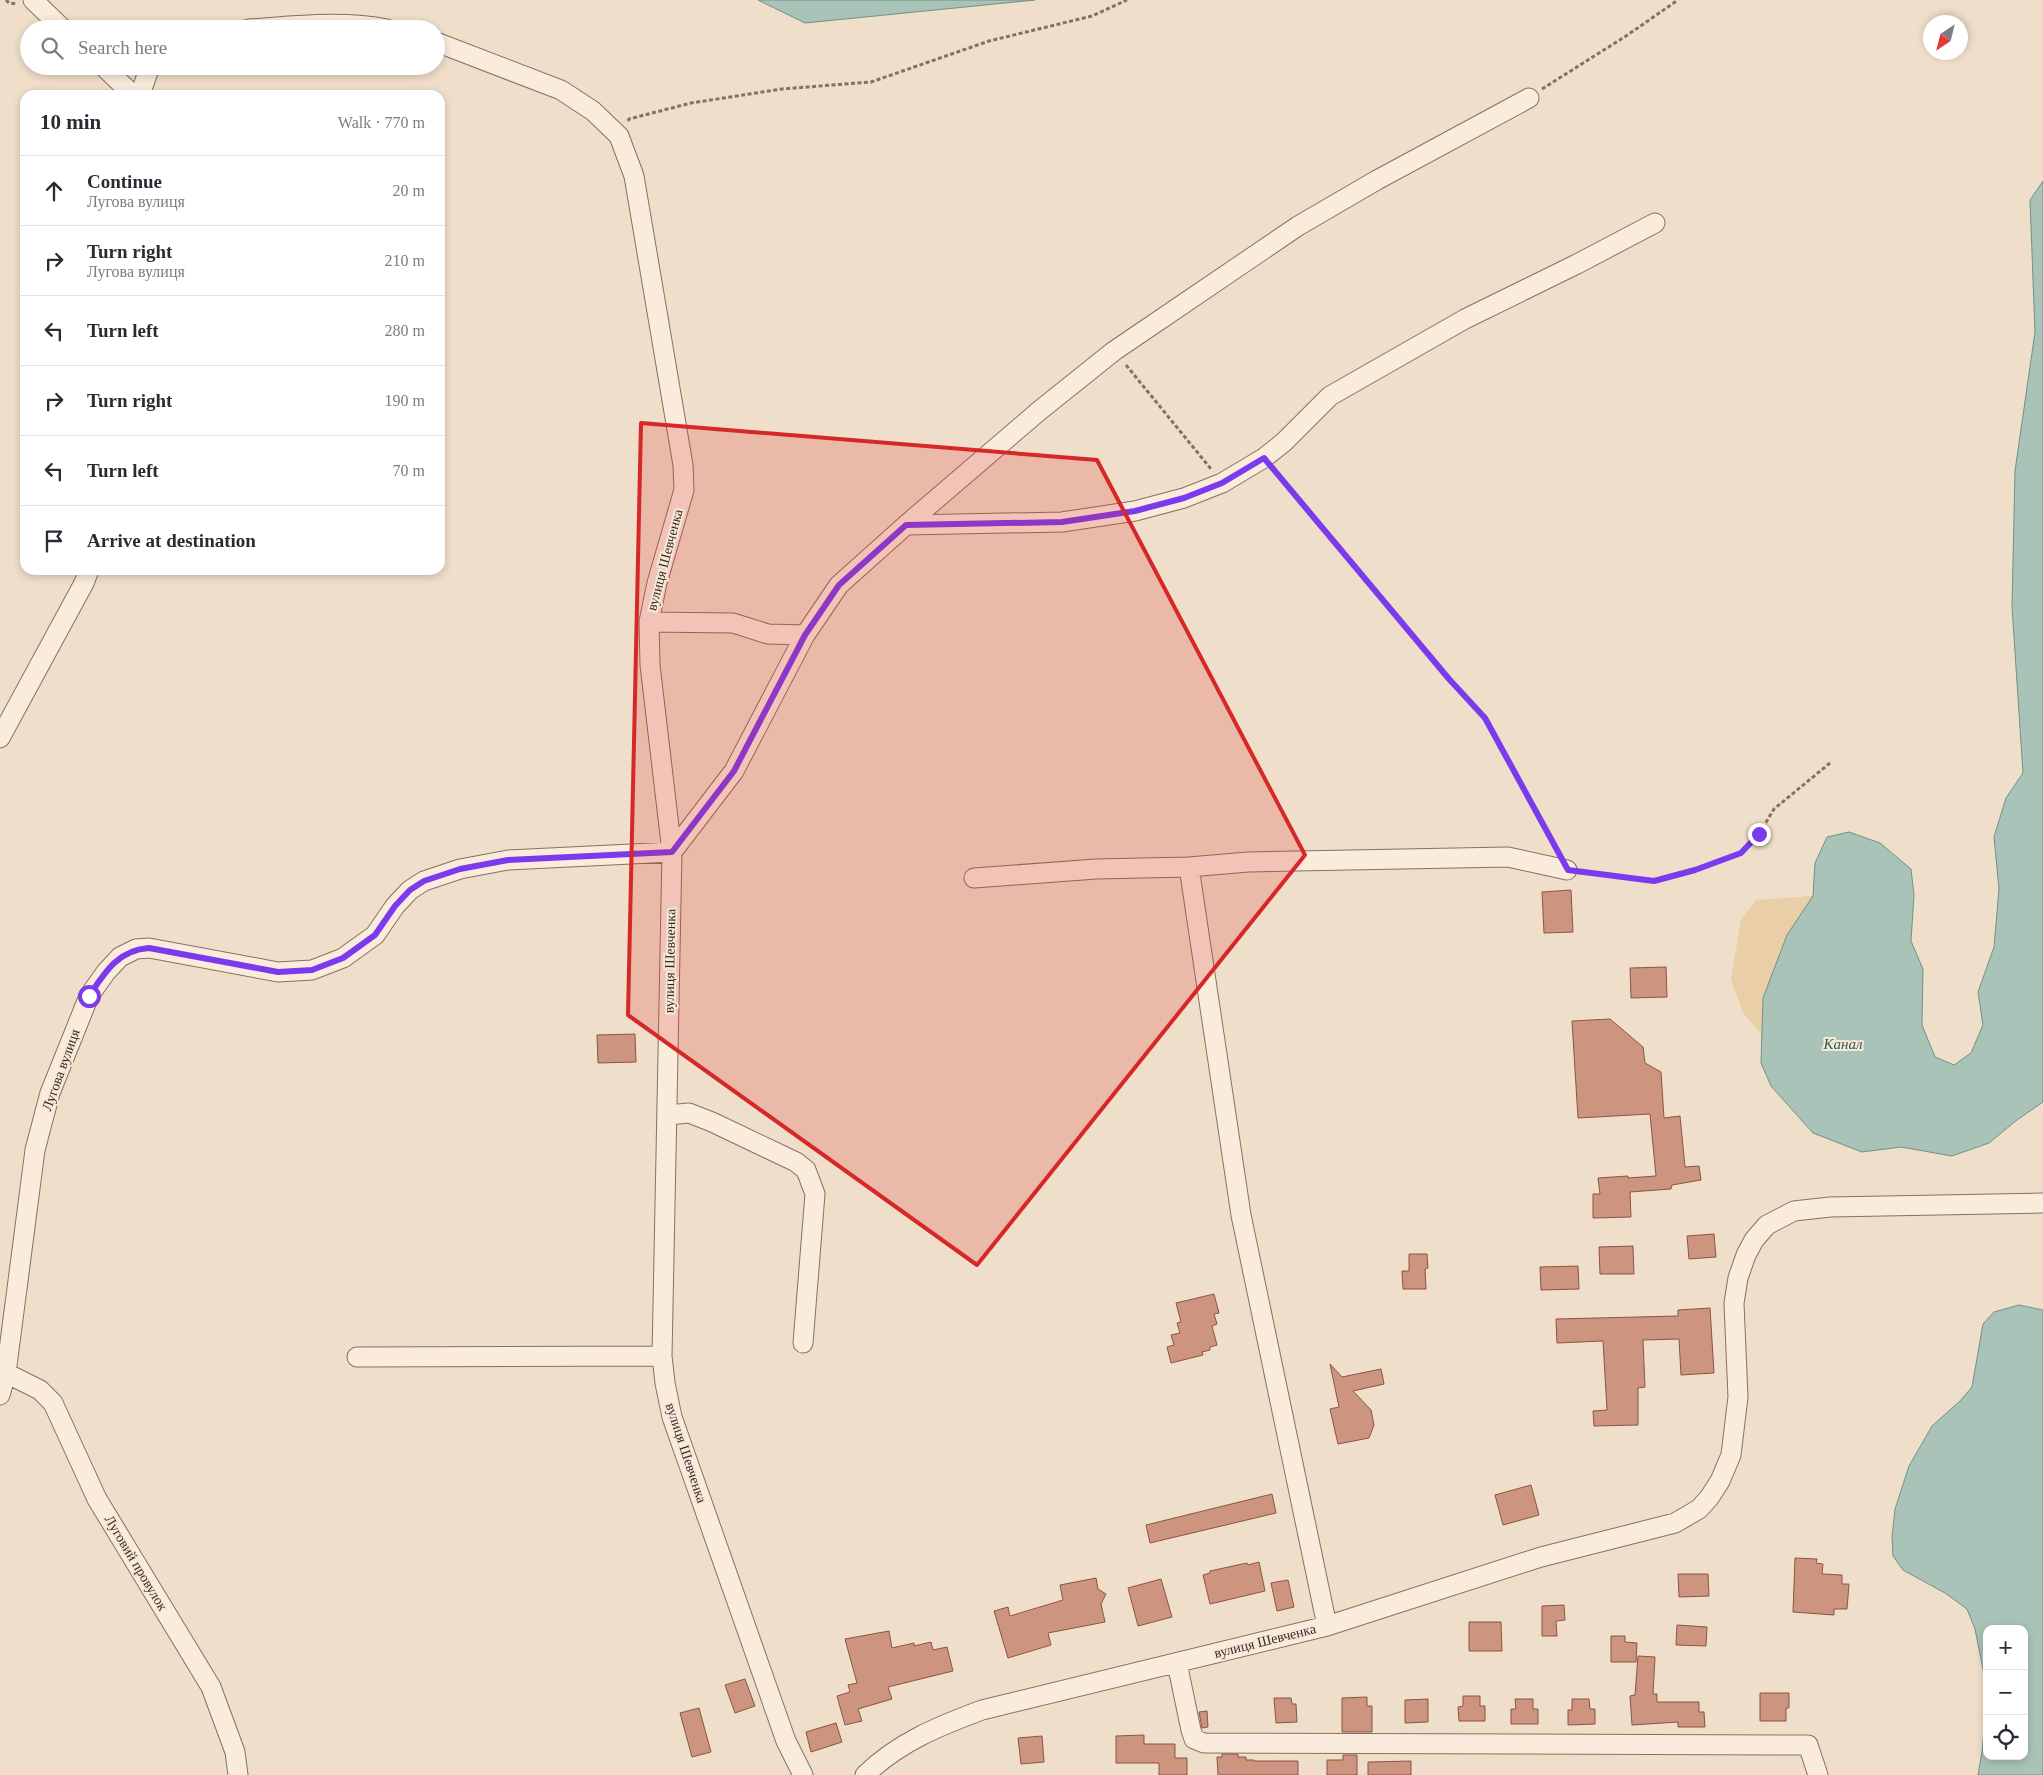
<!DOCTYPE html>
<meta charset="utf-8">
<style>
:root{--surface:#fff;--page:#f2f2f3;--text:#2b2b33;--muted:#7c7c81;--line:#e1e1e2}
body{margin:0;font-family:"Times New Roman",serif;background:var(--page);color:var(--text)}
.controls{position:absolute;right:15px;bottom:15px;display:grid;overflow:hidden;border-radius:10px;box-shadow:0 2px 8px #0003}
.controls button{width:45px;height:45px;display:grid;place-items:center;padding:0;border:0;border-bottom:1px solid var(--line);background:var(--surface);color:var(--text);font:25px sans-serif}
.compass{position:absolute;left:1923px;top:15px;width:45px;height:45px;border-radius:50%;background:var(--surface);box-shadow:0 2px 8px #0003;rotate:215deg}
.stop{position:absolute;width:15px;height:15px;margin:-11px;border:4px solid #7c3aed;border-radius:50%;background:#fff}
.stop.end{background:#7c3aed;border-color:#fff;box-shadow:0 1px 5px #0008}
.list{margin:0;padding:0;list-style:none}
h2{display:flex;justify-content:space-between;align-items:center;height:65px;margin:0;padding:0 20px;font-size:21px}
h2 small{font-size:16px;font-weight:400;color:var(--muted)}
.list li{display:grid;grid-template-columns:32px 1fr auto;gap:15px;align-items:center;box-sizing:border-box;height:70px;padding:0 20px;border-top:1px solid var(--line)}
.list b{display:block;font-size:19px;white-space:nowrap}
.list p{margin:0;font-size:16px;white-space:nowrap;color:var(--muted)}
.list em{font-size:16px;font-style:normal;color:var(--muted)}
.icon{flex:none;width:28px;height:28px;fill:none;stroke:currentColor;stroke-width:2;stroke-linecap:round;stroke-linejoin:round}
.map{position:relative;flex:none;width:2043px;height:1775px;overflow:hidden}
.search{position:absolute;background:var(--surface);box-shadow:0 2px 8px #0003;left:20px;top:20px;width:425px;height:55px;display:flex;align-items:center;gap:12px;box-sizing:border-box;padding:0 18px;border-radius:28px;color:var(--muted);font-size:19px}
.panel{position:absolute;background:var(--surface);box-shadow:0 2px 8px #0003;left:20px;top:90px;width:425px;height:485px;border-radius:15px}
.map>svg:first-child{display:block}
</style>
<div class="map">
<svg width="2043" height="1775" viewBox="0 0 2043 1775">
<rect width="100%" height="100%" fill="#efdec9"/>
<path fill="#eacea7" d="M1813,896l-26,39 -24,63 -1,37 -19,-22 -12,-34 10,-59 15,-20z"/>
<path fill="#aac3b8" stroke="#709284" d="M758,0h277l-230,23z
M2043,181v921l-26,18 -28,23 -37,13 -51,-9 -39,5 -49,-19 -42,-47 -10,-23 2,-65 24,-63 26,-39 2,-33 12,-26 22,-5 31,11 31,26 3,26 -3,46 12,28 -1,56 13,32 19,8 17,-12 12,-28 -5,-33 16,-45 5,-58 -5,-52 12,-39 17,-25 -11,-166 3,-136 20,-139 -5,-132z
M2019,1305l24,5v465h-65l4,-23 5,-55v59h37v-127h-37v60l-12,-60 -8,-20 -22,-16 -42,-23 -10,-14 -1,-19 3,-28 14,-43 23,-40 28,-25 12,-14 11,-63 11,-12z"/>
<path fill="#cd947f" stroke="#8b5543" d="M1571,890l2,42 -29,1 -2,-41z
M1666,967l1,30 -36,1 -1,-30z
M1610,1019l33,28 2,16 16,9 3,46 16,-2 5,51 14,-1 2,14 -29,5 -1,4 -41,3 1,25 -38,1v-24h7l-2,-16 30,-2v2l28,-2 -6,-62 -72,4 -6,-97z
M635,1034l1,28 -38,1 -1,-28z
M1714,1234l2,23 -27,2 -2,-23z
M1633,1246l1,28h-34l-1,-27z
M1409,1254h18l1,14 -3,1 1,20h-23l-1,-18h7z
M1578,1266l1,23 -38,1 -1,-23z
M1214,1294l5,19 -5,1 3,10 -5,2 5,19 -7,2v3l-8,2 1,3 -32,8 -4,-16 7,-2 -3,-10 9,-2 -3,-10 4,-1 -5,-19z
M1710,1308l4,65 -33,2 -2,-36 -36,1 2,47 -7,1v37l-44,1 -1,-15 14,-1 -4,-69 -46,2 -1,-24 122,-3v-6z
M1330,1364l12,13 39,-8 3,15 -31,7 18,19 3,15 -5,13 -31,6 -8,-35 9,-2z
M1531,1485l8,30 -36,10 -8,-30z
M1272,1494l4,19 -126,30 -4,-18z
M1795,1558l22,1 -1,4 7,1 -1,10 20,1v9h7l-2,25h-13v6l-41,-3z
M1259,1562l6,29 -55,13 -7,-29 7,-2v-2l37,-8 1,2z
M1678,1574h30l1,22 -30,1z
M1096,1578l2,11 8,5 -5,10 4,18 -57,11 3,12 -43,13 -14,-47 14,-4 2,9 53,-16 -3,-15z
M1161,1579l11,38 -34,9 -10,-38z
M1288,1580l6,27 -17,4 -6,-28z
M1564,1605l1,15 -9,1 1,15h-15v-30z
M1469,1622h32l1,29h-33z
M1677,1625l30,2 -1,19 -30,-1z
M889,1631l3,17 22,-5v3l17,-4 2,8 14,-3 6,24 -65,16 4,12 -34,10 4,12 -17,4 -8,-29 13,-4 -2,-7 9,-2 -12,-44z
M1611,1636h14v6l12,1 -1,19h-25z
M1638,1656l17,1 -2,37h4v8h42v10h5l1,15h-27v-5l-46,3 -2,-29 5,-1z
M745,1679l10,27 -20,7 -10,-28z
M1760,1693h29v15h-3v13h-26z
M1463,1696h17v10h5v15h-26l-1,-14 5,-1z
M1367,1697v9h5v26h-30v-34z
M1274,1698h17l1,6h4l1,18 -21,1z
M1428,1699v23l-23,1v-23z
M1515,1699h18v10h5v15h-27v-15h5z
M1572,1699h17l1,10h5v15l-27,1v-15h4z
M699,1708l12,44 -19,5 -12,-44z
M1207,1711l1,16 -6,1 -3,-16z
M836,1723l6,19 -31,10 -5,-20z
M1144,1735v9h31v14h12v17h-28v-12h-43v-27z
M1042,1736l2,26 -23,2 -3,-26z
M1222,1754h16v3h8v3h8v1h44v14h-80l-1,-18h5z
M1343,1755h14v20h-30v-15h16z
M1411,1761v14h-43v-13z"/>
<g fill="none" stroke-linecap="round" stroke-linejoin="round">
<g stroke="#8b6f5d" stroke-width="21">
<path id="minor" d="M33,0l30,29
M249,29c45,-3 93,-9 138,0
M436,42l125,48 32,21 26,25 15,40 49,289 1,25 -27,93 -8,39 1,43 22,187 -10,504 3,27 7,34 114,324 17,34
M103,66l30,29
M140,95l10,-29
M906,525l156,-3 73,-11 49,-13 38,-15 42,-25 20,-16 46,-46 135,-77 112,-55 78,-41
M649,622l84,1 35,11 37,1 34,-50 67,-60 133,-114 75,-60 184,-125 79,-46 152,-82
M0,738l84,-155 5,-13
M1189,867l59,-5 260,-5 59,13
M974,878l122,-9 93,-2 52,348 86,411
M668,1115l21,-2 23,9 84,40 10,8 9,24 -12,149
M357,1357l305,-1
M6,1373l34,17 13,13 44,96 114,188 24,65 3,23
M0,1395l6,-22 29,-223 15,-57 39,-97 17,-24 14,-15 16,-8 13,-1 129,24 34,-2 31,-12 32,-23 20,-29 15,-16 14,-9 36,-12 48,-9 164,-8 62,-81 71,-136
M1177,1663l14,67 3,9 10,4 604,2 10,30
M865,1775c34,-33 74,-49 117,-65l345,-84 214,-69 134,-34 24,-14 10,-11 11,-17 11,-26 7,-58 -4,-94 4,-25 8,-23 8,-15 13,-15 27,-14 36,-4 213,-4"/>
</g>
<path stroke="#8b6f5d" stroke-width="3" stroke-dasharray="4 2.5" stroke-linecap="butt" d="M6,0l3,3 8,1
M1542,89l84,-53 52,-36
M628,121l1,-2 62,-16 91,-14 89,-7 118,-41 103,-25 35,-16
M1126,365l85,104
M1274,470l175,209 36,39 71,131
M1584,872l70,9 41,-11 46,-17 18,-19 15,-25 56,-46"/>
<use href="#minor" stroke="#f9ecdd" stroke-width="19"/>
</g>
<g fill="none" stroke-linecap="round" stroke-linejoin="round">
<path stroke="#7c3aed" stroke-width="6" d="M89,996c16,-24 29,-46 60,-48l129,24 34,-2 31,-12 32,-23 20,-29 15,-16 14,-9 36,-12 48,-9 164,-8 62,-81 71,-136 34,-50 67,-60 156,-3 73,-11 49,-13 38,-15 42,-25 185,221 36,39 83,152 86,11 41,-11 46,-17 18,-19"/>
</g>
<path fill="#d62828" fill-opacity="0.2" stroke="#d62828" stroke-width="4" stroke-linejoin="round" d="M641,423l456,37 208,395 -328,410 -349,-250z"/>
<g text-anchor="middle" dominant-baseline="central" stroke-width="4" stroke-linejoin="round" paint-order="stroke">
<g font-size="14" fill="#3c2a21" stroke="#f6e9d9">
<text transform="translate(665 560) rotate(-75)">вулиця Шевченка</text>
<text transform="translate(670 961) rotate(-89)">вулиця Шевченка</text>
<text transform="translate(61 1070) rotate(-70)">Лугова вулиця</text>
<text transform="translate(686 1453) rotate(72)">вулиця Шевченка</text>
<text transform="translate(136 1563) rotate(59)">Луговий провулок</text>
<text transform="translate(1265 1641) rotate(-14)">вулиця Шевченка</text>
</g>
<g font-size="15" font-style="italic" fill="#305c52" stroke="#f6e9d9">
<text x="1843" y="1044">Канал</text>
</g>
</g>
</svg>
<div class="controls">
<button>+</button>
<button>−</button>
<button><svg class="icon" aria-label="locate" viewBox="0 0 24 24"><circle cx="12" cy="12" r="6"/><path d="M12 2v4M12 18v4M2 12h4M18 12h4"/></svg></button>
</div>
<svg class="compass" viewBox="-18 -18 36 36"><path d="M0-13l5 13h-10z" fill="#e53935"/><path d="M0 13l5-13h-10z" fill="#7c7c81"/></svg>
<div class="stop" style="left:89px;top:996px"></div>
<div class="stop end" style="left:1759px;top:834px"></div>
<div class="search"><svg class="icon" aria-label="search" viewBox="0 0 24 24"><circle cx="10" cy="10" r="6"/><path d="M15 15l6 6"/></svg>Search here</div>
<section class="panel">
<h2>10 min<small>Walk · 770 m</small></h2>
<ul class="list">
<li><svg class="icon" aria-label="ahead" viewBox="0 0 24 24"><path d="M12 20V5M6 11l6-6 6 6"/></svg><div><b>Continue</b><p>Лугова вулиця</p></div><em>20 m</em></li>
<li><svg class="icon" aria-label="right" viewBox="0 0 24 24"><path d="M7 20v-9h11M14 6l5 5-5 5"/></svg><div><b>Turn right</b><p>Лугова вулиця</p></div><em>210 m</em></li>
<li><svg class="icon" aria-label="left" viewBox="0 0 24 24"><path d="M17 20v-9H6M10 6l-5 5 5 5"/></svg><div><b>Turn left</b></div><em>280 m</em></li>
<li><svg class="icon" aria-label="right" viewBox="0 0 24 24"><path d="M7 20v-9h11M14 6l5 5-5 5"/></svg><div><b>Turn right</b></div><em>190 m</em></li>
<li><svg class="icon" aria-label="left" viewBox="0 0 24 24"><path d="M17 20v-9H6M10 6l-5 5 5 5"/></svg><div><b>Turn left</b></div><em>70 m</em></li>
<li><svg class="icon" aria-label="arrive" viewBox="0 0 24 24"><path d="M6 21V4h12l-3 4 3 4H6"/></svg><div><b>Arrive at destination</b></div></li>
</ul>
</section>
</div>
